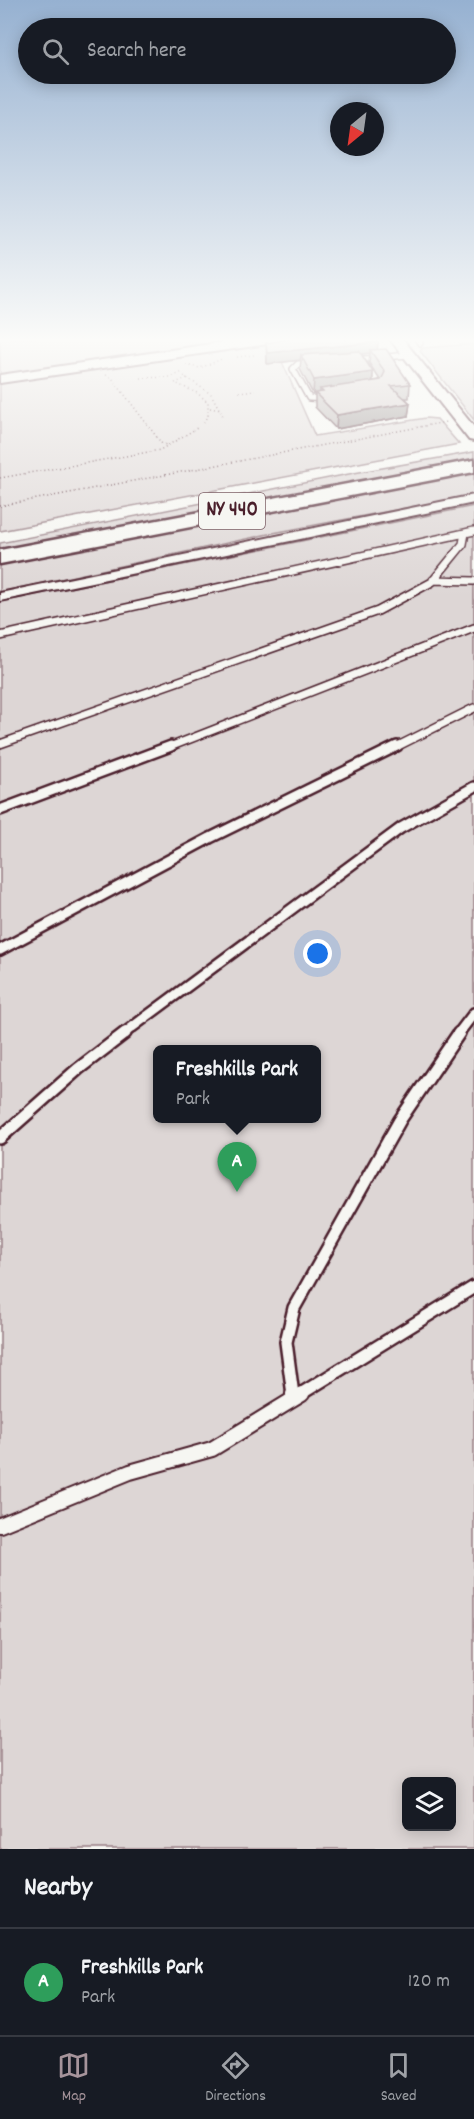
<!DOCTYPE html>
<style>
:root{--surface:#171b24;--page:#242831;--text:#f1f3f6;--muted:#9ea1a6;--line:#363941;--accent:#a6949b}
body{margin:0;font-family:Dekko,sans-serif;background:var(--page);color:var(--text)}
.controls{position:absolute;right:18px;bottom:18px;display:grid;overflow:hidden;border-radius:9px;box-shadow:0 3px 15px #0003}
.controls button{width:54px;height:54px;display:grid;place-items:center;padding:0;border:0;border-bottom:2px solid var(--line);background:var(--surface);color:var(--text);font:30px sans-serif}
.compass{position:absolute;left:330px;top:102px;width:54px;height:54px;border-radius:50%;background:var(--surface);box-shadow:0 3px 15px #0003;rotate:209deg}
.you{position:absolute;left:318px;top:954px;width:21px;height:21px;margin:-15px;border:4px solid #fff;border-radius:50%;background:#1a73e8;box-shadow:0 0 0 9px #1a73e833}
.badge{display:grid;place-items:center;width:39px;height:39px;border-radius:50%;background:var(--accent);color:#fff;font-size:20px;font-weight:700}
.pin{position:absolute;translate:-50% -50px;filter:drop-shadow(0 2px 3px #0008)}
.pin::after{content:'';position:absolute;top:32px;width:21px;height:18px;background:inherit;clip-path:polygon(0 0,100% 0,50% 100%)}
.popup{position:absolute;left:153px;top:1045px;width:168px;height:78px;box-sizing:border-box;display:grid;place-content:center;border-radius:9px;background:var(--surface);filter:drop-shadow(0 2px 4px #0005);font-size:20px;white-space:nowrap;color:var(--muted)}
.popup b{font-size:22px;color:var(--text)}
.popup::after{content:'';position:absolute;left:50%;top:100%;margin-left:-12px;border:12px solid transparent;border-top-color:var(--surface)}
.list{margin:0;padding:0;list-style:none}
h2{display:flex;justify-content:space-between;align-items:center;height:78px;margin:0;padding:0 24px;font-size:26px}
h2 small{font-size:20px;font-weight:400;color:var(--muted)}
.list li{display:grid;grid-template-columns:39px 1fr auto;gap:18px;align-items:center;box-sizing:border-box;height:108px;padding:0 24px;border-top:2px solid var(--line)}
.list b{display:block;font-size:22px;white-space:nowrap}
.list p{margin:0;font-size:20px;white-space:nowrap;color:var(--muted)}
.list em{font-size:20px;font-style:normal;color:var(--muted)}
.icon{flex:none;width:33px;height:33px;fill:none;stroke:currentColor;stroke-width:2;stroke-linecap:round;stroke-linejoin:round}
.map{position:relative;flex:none;width:474px;height:1849px;overflow:hidden}
.search{position:absolute;background:var(--surface);box-shadow:0 3px 15px #0003;left:18px;right:18px;top:18px;height:66px;display:flex;align-items:center;gap:15px;box-sizing:border-box;padding:0 21px;border-radius:33px;color:var(--muted);font-size:22px}
.sheet{height:186px;background:var(--surface)}
nav{display:flex;justify-content:space-around;align-items:center;box-sizing:border-box;height:84px;border-top:2px solid var(--line);background:var(--surface);font-size:16px;color:var(--muted)}
nav a{display:grid;justify-items:center;gap:3px}
nav .on{color:var(--accent)}
.map>svg:first-child{display:block}
</style>
<div class="map">
<svg width="474" height="1849" viewBox="0 0 474 1849">
<rect width="100%" height="100%" fill="#f6f6f2"/>
<filter id="ink" filterUnits="userSpaceOnUse"><feTurbulence type="fractalNoise" baseFrequency=".0167" numOctaves="2"/><feDisplacementMap in="SourceGraphic" scale="12" xChannelSelector="R" yChannelSelector="G"/><feConvolveMatrix kernelMatrix="1 2 1 2 8 2 1 2 1" color-interpolation-filters="sRGB"/></filter>
<g filter="url(#ink)">
<path fill="#ddd6d5" stroke="#947a80" stroke-width="1.5" fill-rule="evenodd" d="M0,338h259l-259,38z
M274,344l41,92 111,-18 11,1 22,25 -459,87v-148z
M474,344v76l-54,-69 3,-3z
M474,452v10l-474,92v-11l354,-70z
M474,472v23l-201,38 -273,59v-28z
M474,506v1343h-474v-1247zM158,1050h158v68h-158zM406,1782h46v44h-46z"/>
<g fill="none" stroke-linecap="round" stroke-linejoin="round">
<g stroke="#4a1f2b" stroke-width="8">
<path id="service-far4" d="M417,338l3,5
M354,360l54,-5
M310,364h-12l-5,5 16,29 16,1"/>
</g>
<g stroke="#4a1f2b" stroke-width="10">
<path id="service-far3" d="M433,580l41,1
M0,636l474,-105
M0,744l378,-133 54,-29 31,-38 2,-11
M167,748l307,-120
M394,748l80,-40"/>
</g>
<g stroke="#4a1f2b" stroke-width="14">
<path id="service-far2" d="M0,810l171,-64
M0,950l210,-112 187,-92
M123,1034l278,-206 73,-41
M458,1034l16,-21"/>
</g>
<g stroke="#4a1f2b" stroke-width="16">
<path id="service-far1" d="M0,1138l78,-69 47,-36
M293,1395l-7,-53 8,-34 106,-188 59,-87
M299,1395l175,-108"/>
</g>
<g stroke="#4a1f2b" stroke-width="18">
<path id="service" d="M293,1394l1,4
M0,1525l130,-53 82,-23 90,-55"/>
</g>
<g stroke="#4a1f2b" stroke-width="4">
<path id="minor" d="M474,495v8l-474,98v-8z"/>
</g>
<g stroke="#4a1f2b" stroke-width="4">
<path id="tertiary" d="M252,338h36l-6,4 -282,41v-8z
M389,338h13l72,89v14l-5,-1z"/>
</g>
<g stroke="#4a1f2b" stroke-width="5">
<path id="motorway" d="M474,460v12l-474,92v-14z"/>
</g>
<path stroke="#4a1f2b" stroke-width="1.5" stroke-dasharray="1 3" stroke-linecap="butt" d="M173,338l9,1
M237,357l17,-2
M186,365l14,3 22,-9
M106,375l6,3 50,66 6,1
M184,376l27,18 12,22
M141,378l30,-1 12,-5
M187,378l-12,5 22,10 11,9v13l-5,8
M239,392l16,-2
M210,408l11,2
M0,478l160,-28 37,-22
M0,506l446,-84"/>
<use href="#service-far4" stroke="#f6f6f2" stroke-width="5"/>
<use href="#service-far3" stroke="#f6f6f2" stroke-width="7"/>
<use href="#service-far2" stroke="#f6f6f2" stroke-width="9"/>
<use href="#service-far1" stroke="#f6f6f2" stroke-width="11"/>
<use href="#service" stroke="#f6f6f2" stroke-width="14"/>
<use href="#minor" fill="#f6f6f2" fill-rule="evenodd"/>
<use href="#tertiary" fill="#f6f6f2" fill-rule="evenodd"/>
<use href="#motorway" fill="#f6f6f2" fill-rule="evenodd"/>
</g>
<path fill="#afa6a5" stroke="#4a1f2b" stroke-width="1.5" fill-rule="evenodd" d="M346,340l32,2 -1,7 33,35 -1,14h-4l5,5 -2,13 -72,13 -21,-22v-13h-2l-13,-25 1,-9 -34,4 -1,-21zM370,353l-1,10 11,17 -7,1v-9l-12,-18z"/>
<path fill="#8f8786" stroke="#4a1f2b" stroke-width="1.5" d="M378,342l-1,11 -7,-3v3l-67,7 -2,-5 -1,5 -33,4v-11z
M373,372l-1,14 -52,3v4l-7,1 1,-14z
M410,403l-2,13 -72,13 1,-14z"/>
<path fill="#ccc1c0" stroke="#4a1f2b" stroke-width="1.5" d="M295,338h49l2,2 2,-2h26l4,4 -111,11 -1,-10z
M386,349l24,35 -19,2 19,17 -73,12 -22,-22 8,-1 -3,-3 61,-9 4,-8 -15,-22z
M359,351l14,21 -59,8 -13,-25z"/>
</g>
<linearGradient id="sky" x2="0" y2="1"><stop stop-color="#96b1d1"/><stop offset="0.57" stop-color="#fbfbf9"/><stop offset="1" stop-color="#fbfbf9" stop-opacity="0"/></linearGradient>
<rect width="474" height="597" fill="url(#sky)"/>
<g text-anchor="middle" dominant-baseline="central" stroke-width="5" stroke-linejoin="round" paint-order="stroke">
<rect fill="#f6f6f2" stroke="#7e6067" stroke-width="1.5" x="199" y="493" width="66" height="36" rx="4.5"/>
<g font-size="21" font-weight="bold" fill="#4a1f2b">
<text x="232" y="511">NY 440</text>
</g>
</g>
</svg>
<div class="controls">
<button><svg class="icon" aria-label="layers" viewBox="0 0 24 24"><path d="M12 4l9 5-9 5-9-5zM3 14l9 5 9-5"/></svg></button>
</div>
<svg class="compass" viewBox="-18 -18 36 36"><path d="M0-13l5 13h-10z" fill="#e53935"/><path d="M0 13l5-13h-10z" fill="#9ea1a6"/></svg>
<div class="you"></div>
<div class="pin badge" style="left:237px;top:1192px;background:#2e9e5b">A</div>
<div class="popup"><b>Freshkills Park</b>Park</div>
<div class="search"><svg class="icon" aria-label="search" viewBox="0 0 24 24"><circle cx="10" cy="10" r="6"/><path d="M15 15l6 6"/></svg>Search here</div>
</div>
<section class="sheet">
<h2>Nearby<small></small></h2>
<ul class="list">
<li><span class="badge" style="background:#2e9e5b">A</span><div><b>Freshkills Park</b><p>Park</p></div><em>120 m</em></li>
</ul>
</section>
<nav>
<a class="on"><svg class="icon" aria-label="map" viewBox="0 0 24 24"><path d="M3 6l6-2 6 2 6-2v14l-6 2-6-2-6 2zM9 4v14M15 6v14"/></svg>Map</a>
<a><svg class="icon" aria-label="directions" viewBox="0 0 24 24"><path d="M12 3l9 9-9 9-9-9zM9 14v-3h6M13 9l2 2-2 2"/></svg>Directions</a>
<a><svg class="icon" aria-label="saved" viewBox="0 0 24 24"><path d="M7 4h10v16l-5-4-5 4z"/></svg>Saved</a>
</nav>
